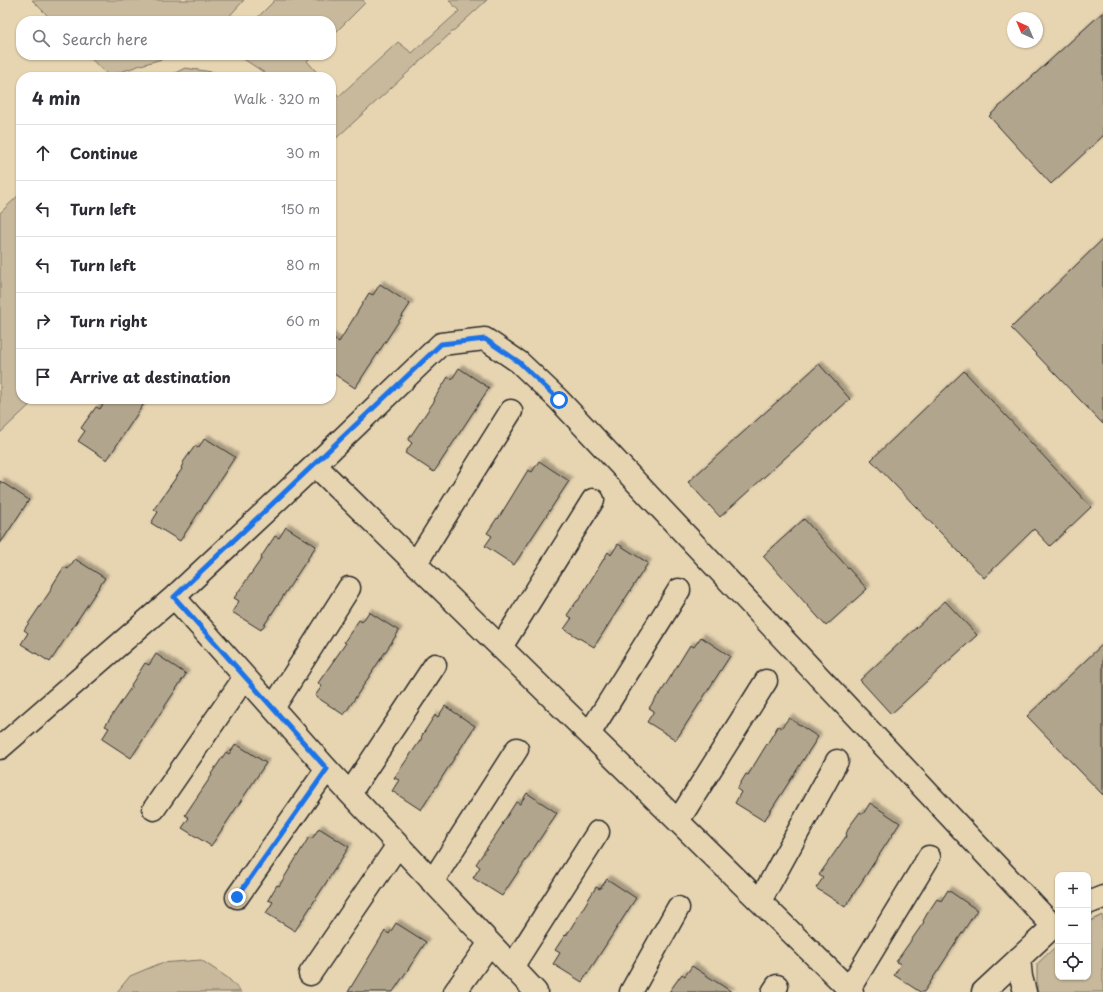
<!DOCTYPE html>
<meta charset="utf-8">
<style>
:root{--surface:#fff;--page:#f7f7f7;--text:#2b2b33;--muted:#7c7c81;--line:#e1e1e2}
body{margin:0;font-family:"Playpen Sans",sans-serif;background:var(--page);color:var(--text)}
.controls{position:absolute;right:12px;bottom:12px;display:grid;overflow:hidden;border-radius:8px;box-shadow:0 1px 3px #0004}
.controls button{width:36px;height:36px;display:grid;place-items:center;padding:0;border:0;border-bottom:1px solid var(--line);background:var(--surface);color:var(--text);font:20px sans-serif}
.compass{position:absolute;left:1007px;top:12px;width:36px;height:36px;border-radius:50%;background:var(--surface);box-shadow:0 1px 3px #0004;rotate:316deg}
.stop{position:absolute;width:12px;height:12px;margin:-9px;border:3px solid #1a73e8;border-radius:50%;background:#fff}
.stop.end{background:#1a73e8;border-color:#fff;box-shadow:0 1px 4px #0008}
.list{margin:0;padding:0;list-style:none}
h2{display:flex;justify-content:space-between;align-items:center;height:52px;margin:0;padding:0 16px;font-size:17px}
h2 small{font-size:13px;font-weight:400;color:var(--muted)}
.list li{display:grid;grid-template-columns:26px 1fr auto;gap:12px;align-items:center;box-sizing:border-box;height:56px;padding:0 16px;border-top:1px solid var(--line)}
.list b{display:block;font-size:15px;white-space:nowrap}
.list em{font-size:13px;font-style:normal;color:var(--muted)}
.icon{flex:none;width:22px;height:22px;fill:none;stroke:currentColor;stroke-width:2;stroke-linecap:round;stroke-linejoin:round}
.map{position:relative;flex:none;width:1103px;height:992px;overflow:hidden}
.search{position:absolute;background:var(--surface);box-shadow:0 1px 3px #0004;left:16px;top:16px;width:320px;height:44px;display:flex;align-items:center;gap:10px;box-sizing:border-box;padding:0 14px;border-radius:16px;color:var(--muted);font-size:15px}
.panel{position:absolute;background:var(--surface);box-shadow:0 1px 3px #0004;left:16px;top:72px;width:320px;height:332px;border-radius:16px}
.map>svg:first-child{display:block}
</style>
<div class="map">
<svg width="1103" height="992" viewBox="0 0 1103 992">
<defs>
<filter id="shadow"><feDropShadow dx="3.5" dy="-3.5" stdDeviation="1" flood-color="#0004"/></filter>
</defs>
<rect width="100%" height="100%" fill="#e7d5b2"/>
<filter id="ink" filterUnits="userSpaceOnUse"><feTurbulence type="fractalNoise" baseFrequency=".025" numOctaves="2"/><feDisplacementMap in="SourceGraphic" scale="8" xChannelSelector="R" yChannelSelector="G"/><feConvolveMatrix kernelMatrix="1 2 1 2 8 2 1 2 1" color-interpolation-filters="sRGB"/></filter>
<g filter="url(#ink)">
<path fill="#c8b99c" stroke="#7a7264" d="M32,0h212l-19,21h-172z
M275,0h88l2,3 -34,34v-16h-77z
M449,0h38l-156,143v-55l8,8 59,-54 14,11 47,-42z
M87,55h89l-35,10 -32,11z
M241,55h72l-6,6 14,16h-50l-29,-19z
M185,68l47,7 2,2h-67z
M21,193v206h15l-36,34v-220z
M1103,915v77h-65l-1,-2v-26l21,-20v33h30v-55z
M201,960l27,18 13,14h-124l13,-16 31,-13z"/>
<path fill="#b2a58d" stroke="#2b2b2b" filter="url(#shadow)" d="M1103,12v124l-52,48 -62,-68z
M1103,239v185l-92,-96z
M380,284l30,20 -55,84 -24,-16v-36l8,6 30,-49 4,2z
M819,364l31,35 -130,118 -32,-35z
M459,368l30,20 -55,84 -29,-19 7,-10 -4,-3 27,-40 -1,-1 14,-22 4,2z
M964,371l127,136 -41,39 -16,-17 -50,49 -113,-118z
M106,399h41l-40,61 -29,-19 7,-10 -4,-3 15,-21 4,2z
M205,438l30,19 -55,84 -29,-18 7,-11 -4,-3 28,-40 -1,-1 3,-7 11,-15 3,2z
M539,461l30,20 -55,84 -29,-19 7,-10 -5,-3 10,-15 1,1 30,-49 4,2z
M0,481l29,19 -29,44z
M804,519l63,70 -41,37 -63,-70z
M286,527l30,19 -55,84 -29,-18 7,-11 -5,-3 28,-40 -1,-1 14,-21 4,2z
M618,544l30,19 -54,84 -30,-18 8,-11 -5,-3 10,-14h1l30,-49 3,3z
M75,559l30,19 -55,84 -29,-18 7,-11 -4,-3 27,-40 -1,-1 14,-22 4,2z
M945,601l32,34 -86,79 -31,-34z
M369,612l30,19 -55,84 -29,-19 7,-10 -4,-3 28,-40 -2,-1 15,-22 3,2z
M701,637l29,19 -54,84 -29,-18 7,-11 -5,-3 10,-14h1l30,-49 4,2z
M1103,644v151l-76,-79z
M156,654l30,20 -55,84 -29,-19 7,-11 -4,-2 27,-40 -1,-1 14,-22 4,2z
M445,706l30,20 -54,84 -29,-19 7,-11 -5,-2 28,-40 -1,-1 14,-22 3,2z
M789,718l29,19 -54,84 -29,-18 6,-11 -4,-3 9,-15 2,1 30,-49 3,2z
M236,744l30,19 -55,83 -29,-18 7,-10 -4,-3 27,-40 -1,-1 15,-22 3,2z
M527,793l30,20 -55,83 -29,-18 7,-11 -4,-3 27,-40h-1l14,-22 4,2z
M870,803l30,20 -55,84 -29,-19 7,-10 -4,-3 28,-40 -1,-1 3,-7 11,-15 3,2z
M319,828l30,19 -54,84 -29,-18 7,-11 -5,-2 9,-15 2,1 30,-49 3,2z
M607,879l29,19 -54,84 -29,-18 7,-11 -5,-3 10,-15 1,1 30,-49 4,2z
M948,890l29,20 -53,82h-4l-26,-17 7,-11 -5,-2 28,-40 -1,-1 4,-7 10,-15 4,2z
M396,923l30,19 -33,50h-45l37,-61 4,3z
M692,966l40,26h-63l13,-18 3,2z"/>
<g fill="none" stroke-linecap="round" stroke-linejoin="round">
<g stroke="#2b2b2b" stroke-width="25">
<path id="minor" d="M315,465l537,527
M416,563l95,-152
M174,597l153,172 209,223
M501,647l92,-147
M273,708l76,-120
M589,734l90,-144
M0,748l174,-151 141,-132 126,-121 44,-5 34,23 40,38 494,526
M350,793l85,-128
M154,809l91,-132
M678,821l88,-140
M432,882l85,-133
M237,897l90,-128
M760,901l77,-140
M1088,903l15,-6
M1019,958l2,19 4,15
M512,967l86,-135
M310,974l88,-129
M849,989l80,-132
M455,992l35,-49
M631,992l47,-84
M773,992l4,-6
M983,992l75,-70"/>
</g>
<use href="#minor" stroke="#e7d5b2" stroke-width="22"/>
</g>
</g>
<g fill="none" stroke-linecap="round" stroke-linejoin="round" filter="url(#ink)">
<path stroke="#1a73e8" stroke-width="5" d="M237,897l90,-128 -153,-172 267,-253 44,-5 34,23 40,38"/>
</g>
</svg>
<div class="controls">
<button>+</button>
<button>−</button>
<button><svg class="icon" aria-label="locate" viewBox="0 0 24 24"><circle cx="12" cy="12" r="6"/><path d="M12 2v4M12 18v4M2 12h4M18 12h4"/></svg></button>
</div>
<svg class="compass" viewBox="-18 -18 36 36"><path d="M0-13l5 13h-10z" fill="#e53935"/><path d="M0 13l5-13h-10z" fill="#7c7c81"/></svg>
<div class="stop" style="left:559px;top:400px"></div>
<div class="stop end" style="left:237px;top:897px"></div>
<div class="search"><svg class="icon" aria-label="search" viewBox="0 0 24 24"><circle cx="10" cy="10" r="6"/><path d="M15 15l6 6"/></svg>Search here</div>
<section class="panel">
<h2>4 min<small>Walk · 320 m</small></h2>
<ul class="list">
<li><svg class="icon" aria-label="ahead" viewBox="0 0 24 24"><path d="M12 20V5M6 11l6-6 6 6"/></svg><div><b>Continue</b></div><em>30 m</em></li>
<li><svg class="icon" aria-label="left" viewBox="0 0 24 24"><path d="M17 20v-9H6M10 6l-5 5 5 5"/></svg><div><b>Turn left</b></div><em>150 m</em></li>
<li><svg class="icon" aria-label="left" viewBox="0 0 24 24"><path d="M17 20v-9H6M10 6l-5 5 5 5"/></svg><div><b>Turn left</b></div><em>80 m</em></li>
<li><svg class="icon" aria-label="right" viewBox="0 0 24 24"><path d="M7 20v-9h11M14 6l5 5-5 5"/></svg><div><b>Turn right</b></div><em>60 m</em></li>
<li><svg class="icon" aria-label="arrive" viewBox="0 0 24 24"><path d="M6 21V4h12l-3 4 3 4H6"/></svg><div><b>Arrive at destination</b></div></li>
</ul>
</section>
</div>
